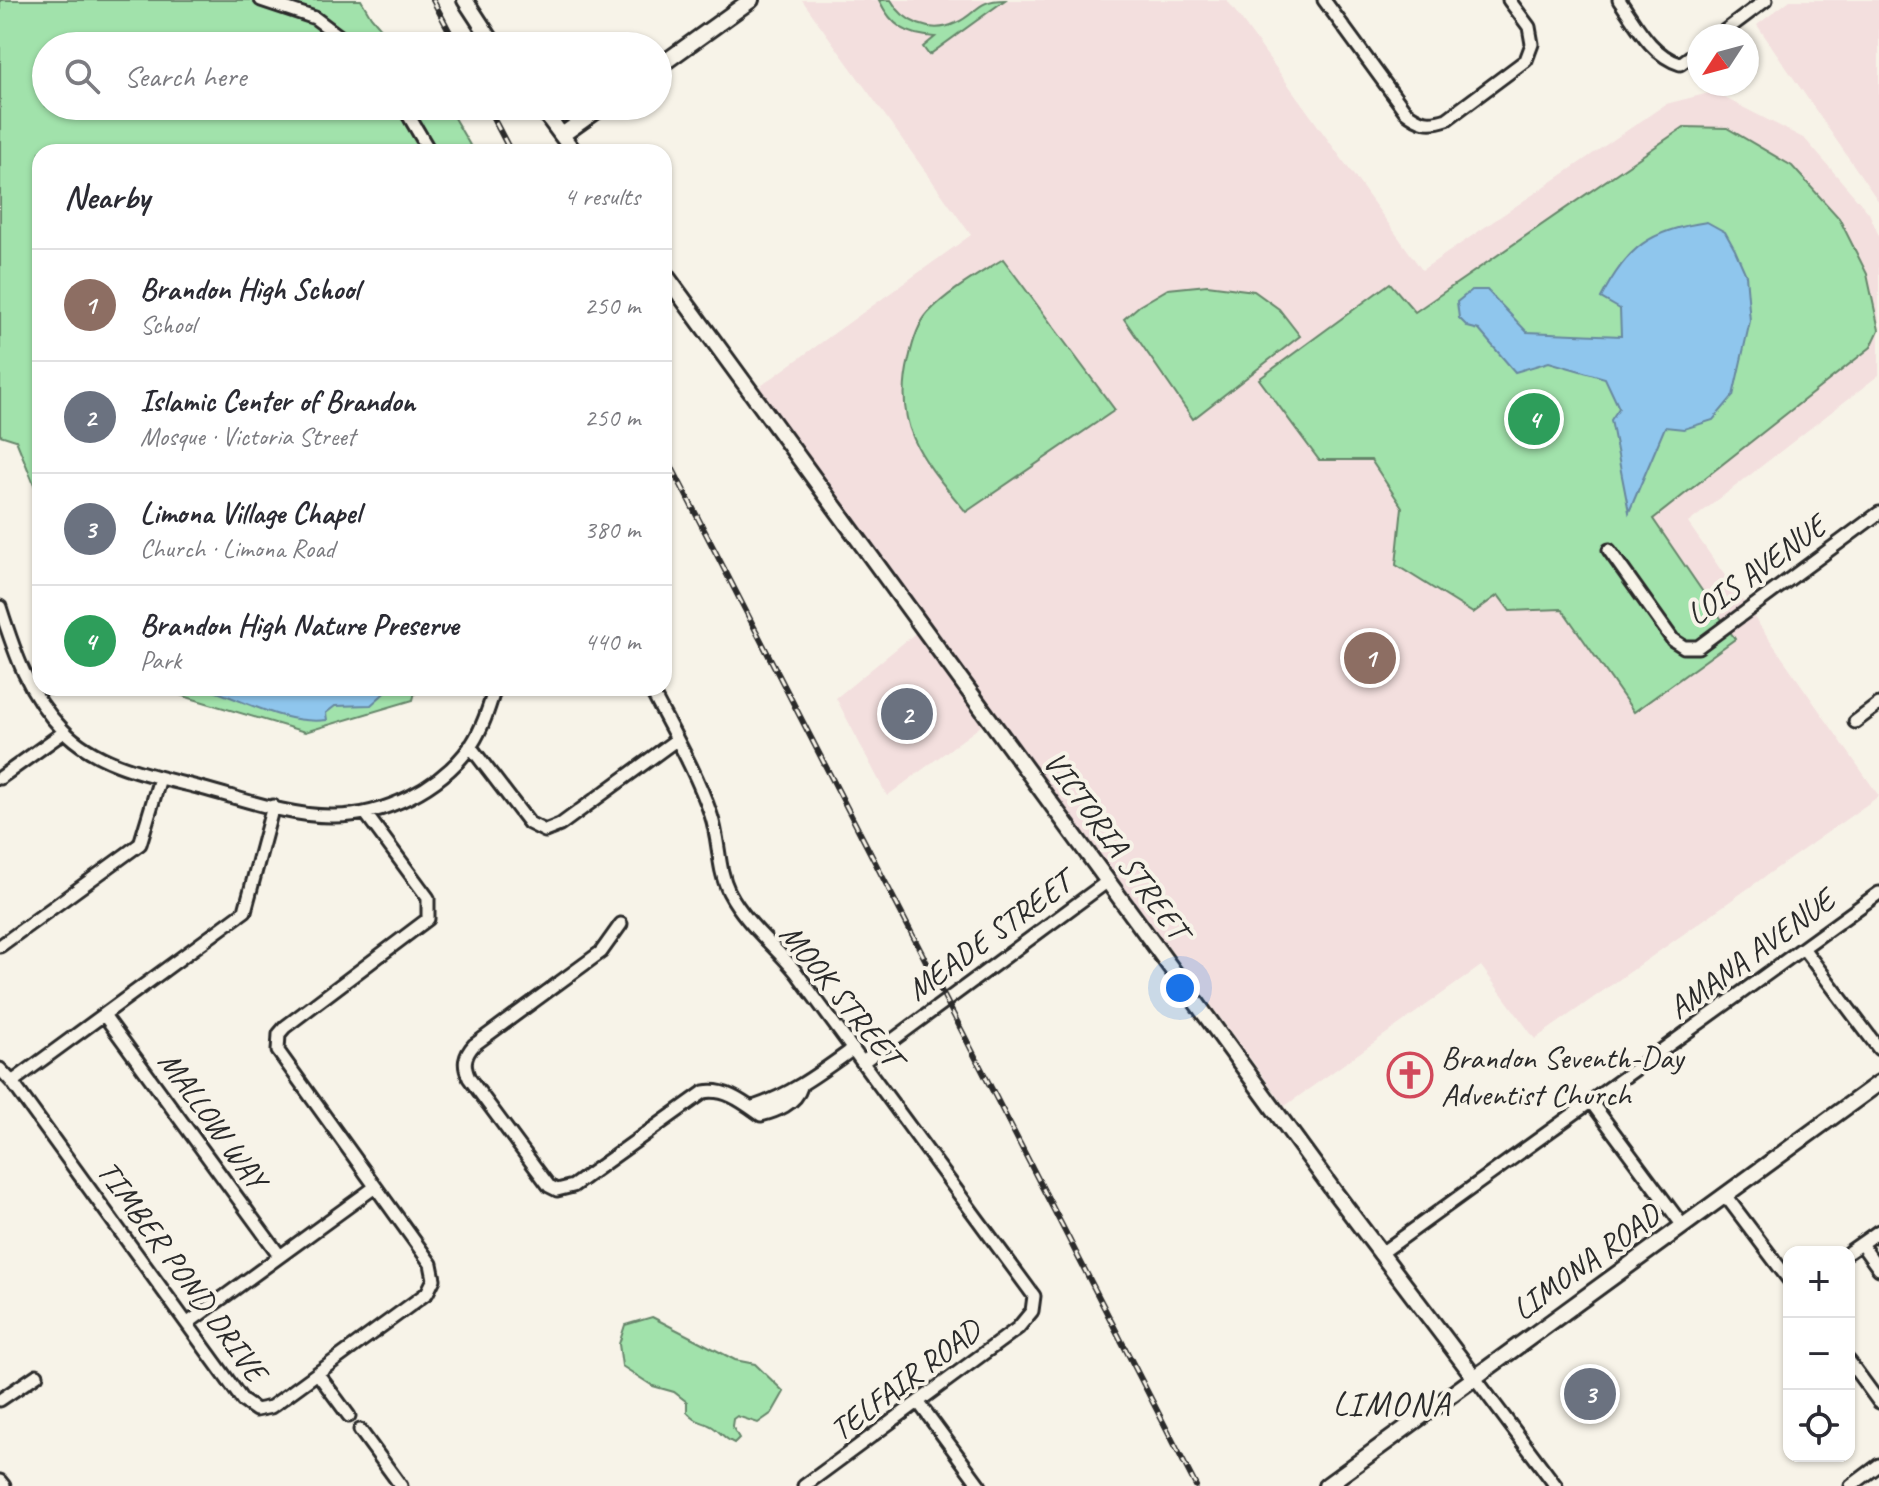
<!DOCTYPE html>
<meta charset="utf-8">
<style>
:root{--surface:#fff;--page:#f2f2f3;--text:#2b2b33;--muted:#7c7c81;--line:#e1e1e2;--accent:#0f766e}
body{margin:0;font-family:Caveat,sans-serif;background:var(--page);color:var(--text)}
.controls{position:absolute;right:24px;bottom:24px;display:grid;overflow:hidden;border-radius:16px;box-shadow:0 2px 6px #0004}
.controls button{width:72px;height:72px;display:grid;place-items:center;padding:0;border:0;border-bottom:2px solid var(--line);background:var(--surface);color:var(--text);font:40px sans-serif}
.compass{position:absolute;left:1687px;top:24px;width:72px;height:72px;border-radius:50%;background:var(--surface);box-shadow:0 2px 6px #0004;rotate:234deg}
.you{position:absolute;left:1180px;top:988px;width:28px;height:28px;margin:-20px;border:6px solid #fff;border-radius:50%;background:#1a73e8;box-shadow:0 0 0 12px #1a73e833}
.badge{display:grid;place-items:center;width:52px;height:52px;border-radius:50%;background:var(--accent);color:#fff;font-size:26px;font-weight:700}
.pin{position:absolute;translate:-50% -50%;border:4px solid #fff;box-shadow:0 2px 8px #0006}
.list{margin:0;padding:0;list-style:none}
h2{display:flex;justify-content:space-between;align-items:center;height:104px;margin:0;padding:0 32px;font-size:34px}
h2 small{font-size:26px;font-weight:400;color:var(--muted)}
.list li{display:grid;grid-template-columns:52px 1fr auto;gap:24px;align-items:center;box-sizing:border-box;height:112px;padding:0 32px;border-top:2px solid var(--line)}
.list b{display:block;font-size:30px;white-space:nowrap}
.list p{margin:0;font-size:26px;white-space:nowrap;color:var(--muted)}
.list em{font-size:26px;font-style:normal;color:var(--muted)}
.icon{flex:none;width:44px;height:44px;fill:none;stroke:currentColor;stroke-width:2;stroke-linecap:round;stroke-linejoin:round}
.map{position:relative;flex:none;width:1879px;height:1486px;overflow:hidden}
.search{position:absolute;background:var(--surface);box-shadow:0 2px 6px #0004;left:32px;top:32px;width:640px;height:88px;display:flex;align-items:center;gap:20px;box-sizing:border-box;padding:0 28px;border-radius:44px;color:var(--muted);font-size:30px}
.panel{position:absolute;background:var(--surface);box-shadow:0 2px 6px #0004;left:32px;top:144px;width:640px;height:552px;border-radius:24px}
.map>svg:first-child{display:block}
</style>
<div class="map">
<svg width="1879" height="1486" viewBox="0 0 1879 1486">
<rect width="100%" height="100%" fill="#f7f3e8"/>
<filter id="ink" filterUnits="userSpaceOnUse"><feTurbulence type="fractalNoise" baseFrequency=".0125" numOctaves="2"/><feDisplacementMap in="SourceGraphic" scale="16" xChannelSelector="R" yChannelSelector="G"/><feConvolveMatrix kernelMatrix="1 2 1 2 8 2 1 2 1" color-interpolation-filters="sRGB"/></filter>
<g filter="url(#ink)">
<path fill="#f3dfde" d="M802,0h425l195,270 244,-166 47,-12 92,47 64,74 10,23v139l-191,148 191,273 -344,243 -54,-73 -196,140 -527,-718 213,-153z
M1790,0h89v202l-122,-177z
M918,631l67,92 -98,73 -51,-98z"/>
<path fill="#a1e2ab" stroke="#66866b" stroke-width="2" d="M0,0h361l10,17 25,29h-350v60h401l27,46h-434v347l-24,-59 -16,-5z
M879,0h12c12,22 40,35 65,23 22,-10 20,-23 49,-23l-76,55 -6,-8 12,-10c-28,-2 -43,-10 -56,-37z
M1684,127l43,1 65,38 47,52 28,56 12,56 -8,17 -218,172 82,120 -101,73 -72,-103 -52,2 -12,-16 -25,18 -77,-48 6,-58 -31,-47h-52l-60,-81 131,-96 25,29z
M1003,259l112,151 -149,102c-42,-51 -74,-84 -57,-153 3,-14 9,-35 19,-46 21,-22 50,-38 75,-54z
M1207,285l47,6 25,18 21,27 -107,83 -69,-100 15,-13 29,-17z
M156,688h260l-3,12 -108,32z
M652,1317l83,43 20,4 29,28 -12,21 -14,10 -21,-7 -4,3 -1,7 7,12 -5,5c-10,-4 -14,-12 -23,-17 -12,-6 -14,-3 -24,-14v-10l-13,-10 -21,-6 -31,-20 -3,-22 6,-19z"/>
<path fill="#8fc6ed" stroke="#67889f" stroke-width="2" d="M1707,222l18,10 10,18 11,25 4,46 -17,75 -20,24 -29,9 -19,-2 -36,85 -18,-92 8,-12 -14,-30 -56,-16 -34,10 -36,-42 -11,-3 -9,-9 -2,-16 15,-12h15l40,42 94,4 -1,-27 -19,-11c26,-51 49,-68 106,-76z
M205,688h185l-19,17 -36,1 -9,7 1,7c-44,5 -82,-20 -122,-32z"/>
<g fill="none" stroke-linecap="round" stroke-linejoin="round">
<g stroke="#2b2b2b" stroke-width="17">
<path id="minor" d="M261,0l54,18 37,28
M1324,0l81,111c15,12 24,14 42,8l79,-59 6,-16 -3,-17 -20,-27
M1619,0c17,24 32,55 61,64l19,-14
M1718,36l48,-36
M403,106l27,46
M1609,550l64,90 11,7h14l181,-134
M0,607c15,47 28,87 63,123 34,36 91,46 138,58 42,11 87,28 130,28 52,1 111,-28 141,-72 11,-17 17,-37 23,-56
M650,688c21,41 46,83 61,127 9,26 6,53 18,77 17,32 45,53 67,80l238,324 -2,15 -14,17 -214,158
M1855,722l24,-18
M470,746l59,77 16,8 15,-6 116,-85
M0,778l64,-46
M621,924l-20,28 -127,93c-10,11 -11,20 -5,33l80,108 8,4 16,-4 131,-94c22,-4 40,11 57,23 15,-4 35,-11 40,-28
M0,946l140,-102 20,-66
M1803,948l76,101
M104,1015l176,241
M863,1062l245,-181
M0,1069l12,13 231,319 13,9 15,-3 156,-114 7,-14 -3,-15 -153,-213 1,-17 6,-7 143,-108v-21l-62,-84
M12,1082l233,-171 28,-105
M1591,1102l92,124
M753,1107c38,-12 68,-35 100,-58
M1725,1195l64,85
M1861,1244l18,25
M1849,1252l30,-21
M1380,1254l499,-361
M188,1323l187,-136
M1849,1361l30,41
M318,1374l31,42
M1475,1378l81,108
M0,1400l37,-25
M919,1403l61,83
M360,1430l41,56
M0,1481l4,5
M1851,1486l28,-21"/>
</g>
<g stroke="#2b2b2b" stroke-width="20">
<path id="tertiary" d="M465,0l30,46
M658,67l93,-67
M540,106l34,46
M562,135l41,-29
M664,273l669,917 142,188
M1326,1486l553,-403"/>
</g>
<use href="#minor" stroke="#f7f3e8" stroke-width="11"/>
<use href="#tertiary" stroke="#f7f3e8" stroke-width="14"/>
<g stroke="#2b2b2b" stroke-width="6">
<path id="rail" d="M433,0l24,46
M487,106l24,46
M664,452l532,1034"/>
</g>
<use href="#rail" stroke="#f7f3e8" stroke-width="3" stroke-dasharray="9" stroke-linecap="butt"/>
</g>
</g>
<defs>
<g id="church-ring" transform="scale(2.3)"><circle r="9.5" fill="#f7f3e8" stroke="#d1495b" stroke-width="1.5"/><path d="M-1.2-6h2.4v3.5h3.3v2.4h-3.3V6h-2.4V-.1h-3.3v-2.4h3.3Z" fill="#d1495b"/></g>
</defs>
<g fill-rule="evenodd">
<use href="#church-ring" x="1410" y="1075"/>
</g>
<g text-anchor="middle" dominant-baseline="central" stroke-width="8" stroke-linejoin="round" paint-order="stroke">
<g font-size="32" fill="#2b2b2b" stroke="#f7f3e8">
<text transform="translate(1756 570) rotate(-36)">LOIS AVENUE</text>
<text transform="translate(1116 845) rotate(54)">VICTORIA STREET</text>
<text transform="translate(989 936) rotate(-36)">MEADE STREET</text>
<text transform="translate(1751 954) rotate(-36)">AMANA AVENUE</text>
<text transform="translate(841 995) rotate(51)">MOOK STREET</text>
<text transform="translate(213 1120) rotate(54)">MALLOW WAY</text>
<text transform="translate(1586 1262) rotate(-36)">LIMONA ROAD</text>
<text transform="translate(182 1271) rotate(54)">TIMBER POND DRIVE</text>
<text transform="translate(905 1380) rotate(-37)">TELFAIR ROAD</text>
</g>
<g font-size="32" fill="#2b2b2b" stroke="#f7f3e8" text-anchor="start">
<text x="1441" y="1057">Brandon Seventh-Day<tspan x="1441" dy="37">Adventist Church</tspan></text>
</g>
<g font-size="34" letter-spacing="2" fill="#2b2b2b" stroke="#f7f3e8">
<text x="1392" y="1403">LIMONA</text>
</g>
</g>
</svg>
<div class="controls">
<button>+</button>
<button>−</button>
<button><svg class="icon" aria-label="locate" viewBox="0 0 24 24"><circle cx="12" cy="12" r="6"/><path d="M12 2v4M12 18v4M2 12h4M18 12h4"/></svg></button>
</div>
<svg class="compass" viewBox="-18 -18 36 36"><path d="M0-13l5 13h-10z" fill="#e53935"/><path d="M0 13l5-13h-10z" fill="#7c7c81"/></svg>
<div class="you"></div>
<div class="pin badge" style="left:1370px;top:658px;background:#8d6e63">1</div>
<div class="pin badge" style="left:907px;top:714px;background:#6b7280">2</div>
<div class="pin badge" style="left:1590px;top:1394px;background:#6b7280">3</div>
<div class="pin badge" style="left:1534px;top:419px;background:#2e9e5b">4</div>
<div class="search"><svg class="icon" aria-label="search" viewBox="0 0 24 24"><circle cx="10" cy="10" r="6"/><path d="M15 15l6 6"/></svg>Search here</div>
<section class="panel">
<h2>Nearby<small>4 results</small></h2>
<ul class="list">
<li><span class="badge" style="background:#8d6e63">1</span><div><b>Brandon High School</b><p>School</p></div><em>250 m</em></li>
<li><span class="badge" style="background:#6b7280">2</span><div><b>Islamic Center of Brandon</b><p>Mosque · Victoria Street</p></div><em>250 m</em></li>
<li><span class="badge" style="background:#6b7280">3</span><div><b>Limona Village Chapel</b><p>Church · Limona Road</p></div><em>380 m</em></li>
<li><span class="badge" style="background:#2e9e5b">4</span><div><b>Brandon High Nature Preserve</b><p>Park</p></div><em>440 m</em></li>
</ul>
</section>
</div>
